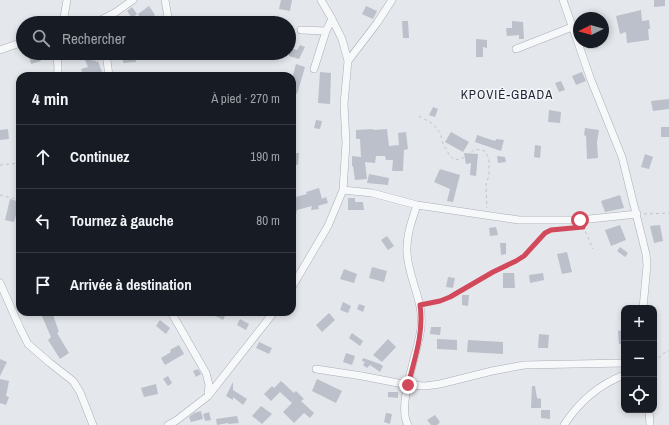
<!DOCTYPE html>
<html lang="fr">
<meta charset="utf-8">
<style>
:root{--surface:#171b24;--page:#20242c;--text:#f1f3f6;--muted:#9ea1a6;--line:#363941}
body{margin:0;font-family:"Archivo Narrow",sans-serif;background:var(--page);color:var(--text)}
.controls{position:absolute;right:12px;bottom:12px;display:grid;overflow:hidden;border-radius:8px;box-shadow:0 2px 6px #0003}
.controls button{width:36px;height:36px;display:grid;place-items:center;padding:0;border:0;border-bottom:1px solid var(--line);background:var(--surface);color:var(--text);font:20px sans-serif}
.compass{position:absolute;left:573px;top:12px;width:36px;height:36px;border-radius:50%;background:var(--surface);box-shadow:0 2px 6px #0003;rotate:265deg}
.stop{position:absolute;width:12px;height:12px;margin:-9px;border:3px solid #d1495b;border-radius:50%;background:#fff}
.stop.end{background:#d1495b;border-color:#fff;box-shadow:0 1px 4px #0008}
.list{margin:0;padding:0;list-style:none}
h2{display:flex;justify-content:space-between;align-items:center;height:52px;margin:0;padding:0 16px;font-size:17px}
h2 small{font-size:13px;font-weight:400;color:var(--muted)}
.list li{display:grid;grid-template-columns:26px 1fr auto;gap:12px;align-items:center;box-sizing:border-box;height:64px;padding:0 16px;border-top:1px solid var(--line)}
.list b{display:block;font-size:15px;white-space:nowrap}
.list em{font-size:13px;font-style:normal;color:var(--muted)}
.icon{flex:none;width:22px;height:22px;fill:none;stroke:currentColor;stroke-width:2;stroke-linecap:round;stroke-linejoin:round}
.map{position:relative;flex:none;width:669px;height:425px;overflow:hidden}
.search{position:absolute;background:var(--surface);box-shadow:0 2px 6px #0003;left:16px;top:16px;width:280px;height:44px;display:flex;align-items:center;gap:10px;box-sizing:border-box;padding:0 14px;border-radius:22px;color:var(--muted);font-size:15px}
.panel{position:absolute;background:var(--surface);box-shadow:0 2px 6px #0003;left:16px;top:72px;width:280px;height:244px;border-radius:12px}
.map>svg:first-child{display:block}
</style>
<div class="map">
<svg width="669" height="425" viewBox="0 0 669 425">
<rect width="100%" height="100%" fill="#e4e7ec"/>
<path fill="#bbc0ca" d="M281,0h11l-2,11 -11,-2z
M654,0h11v6l-11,1z
M149,6l6,9 -11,8 -6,-9z
M366,6l11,5 -4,8 -11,-5z
M132,7l5,7 -5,4 -5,-7z
M641,10l1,11 7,-1 1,9h-2l1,11 -22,3 -1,-11 -6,2 -4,-18z
M402,21h6l1,17h-6z
M512,21l11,1 1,17h-5v-4l-12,1 -1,-8h6z
M476,39l11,1v8l-4,-1v10h-7z
M588,42h10v6l-10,1z
M300,45l5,2 -6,12 -10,-3v-8l8,2z
M28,53h11l2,8 -10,3z
M82,53h7l3,8 3,-1 1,2 2,-1 4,11 -10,4 -2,-4 -7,3 -2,-6 7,-2z
M167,53h9l-4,7 -7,-3z
M135,55l1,7 -13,1v-7z
M296,64l9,3 -8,27 -5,-2 1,-17z
M320,72l11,1 -1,31 -12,-1z
M582,72l4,9 -10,4 -4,-9z
M561,81l4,9 -6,2 -4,-9z
M669,99v10l-16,2 -2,-10z
M433,107l5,2 -3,8 -6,-2z
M549,110l12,2 -1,11 -12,-1z
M316,120l6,1 -2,8 -6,-1z
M661,127h8v10h-8z
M585,128l14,2 -2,12 1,16 -11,1 -1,-23 -2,-1z
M8,129l1,10 -9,1v-10z
M373,129v1l14,-1 2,17 10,-1 -1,-12 8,-1 2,17 -4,1 -1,21h-11l1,-11h-7l-1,-4h-9l-1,7 -10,-1 2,17 -12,1 -2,-14h-1v-10l9,1 -1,-18h-4v-9z
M451,132l18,10 -6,10 -18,-10z
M477,135l18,6 1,-2 8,1 -3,11 -26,-9z
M535,145l6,1 -1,12 -6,-1z
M292,153h7l-1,12 -6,-1z
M464,153l14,1 -2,22 -6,-1 1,-12 -5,1z
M645,154l8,3 -4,12 -8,-2z
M497,156l8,1 1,5 -8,1z
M440,169l20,6 -7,27 -6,-1 3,-12 -16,-7z
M369,174l20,4 -1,7 -21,-2z
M319,188l3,11 4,-2 2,6 -10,3 1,3 -8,1 1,-4 -15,4 -3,12 -2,-1v-23l15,-4 -1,-2z
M620,195l4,13 -19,4 -4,-11z
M348,198h7v4h8l1,8h-16z
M10,199l10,3 -6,20 -9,-2z
M620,225l6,15 -15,6 -6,-16z
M660,225l3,16 -9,2 -4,-17z
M496,227l2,8 -8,1 -1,-8z
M387,236l7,10 -6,4 -7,-10z
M500,243h6v11l-5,1z
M620,247l8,6 -3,4 -8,-6z
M567,252l5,20 -10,2 -5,-20z
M372,267l15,4 -3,11 -15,-4z
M344,269l13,5 -3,9 -14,-4z
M503,273h11l1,15h-12z
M543,273l1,7 -14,3 -1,-8z
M448,277l7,1 -2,10 -7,-1z
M462,295h7l-1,11 -6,-1z
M343,302l8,4 -3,7 -8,-3z
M359,304l6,2 -2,6 -6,-3z
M47,312h5l7,20 -2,1 12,20 -9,6 -12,-19 3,-3 -10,-23z
M208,312h14l4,2 -3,6z
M329,313l6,7 -13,12 -6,-7z
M240,319l9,5 -3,6 -9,-5z
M160,320l10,8 -4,6 -10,-8z
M431,327h10l-1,8 -10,-1z
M624,330v14h-5l-1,-13z
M352,333l11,8 -3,5 -11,-8z
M539,334l10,1 -1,13h-10z
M388,339l8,8 -14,15 -9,-7z
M437,339l20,1v10l-20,-1z
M468,340l35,2v12l-36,-2z
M259,342l13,6 -3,6 -13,-6z
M179,345l5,9 -19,11 -4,-7 10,-6 -1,-2z
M346,353l9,3 -3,9 -9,-3z
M363,358l17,6 3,2 -3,6 -10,-7 -3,3 -4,-3 2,-3 -3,-1z
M0,359l7,3 -7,14z
M198,369l3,5 -5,3 -3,-6z
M168,376l4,7 -4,3 -5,-7z
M0,379l9,2 -3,15 3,1 -3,8 -6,-2z
M317,379l25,12 -6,12 -24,-12z
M281,381l13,12 2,-2 8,8 -3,2 13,12 -4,5 -6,-5 -10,10 -11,-11 9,-9 -12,-11 -9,9 -7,-7 8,-8 2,2z
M233,382v8l14,9 -4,6 -10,-8v3l-7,-4z
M156,384l2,10 -14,3 -3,-9z
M532,386h3l2,12 4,1v9h-10z
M388,392h10v6l-10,-1z
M261,406l11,8 -10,10 -10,-8z
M541,410h9v9l-9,-1z
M201,411l2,8 -12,3 -2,-5 5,-4z
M209,412l2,8 -6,1 -2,-7z
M386,413l6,1 -2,10 -6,-2z
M435,415l5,7 -3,3h-6l-4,-5z
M237,416l2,7 -10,1 -1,-1 -11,2 -1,-6z"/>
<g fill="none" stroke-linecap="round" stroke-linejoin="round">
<g stroke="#a9aeb7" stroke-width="8">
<path id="minor" d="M165,0l4,23
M563,0l28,80 31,77 24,97 1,11 -4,43
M63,23l4,-23
M95,23l21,-11 17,-12
M301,30l25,1
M516,49l56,-22
M0,50l23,-8
M57,53l1,17 -1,6
M106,53l3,23
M348,61l29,-38 15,-23
M314,69l12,-38 6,-12
M343,190l29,3 45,12 102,15h61l57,-6
M0,283l20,45 8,16 22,19 23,18 7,11 13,33
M292,287l36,-61 15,-36 3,-47 -2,-39 4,-43 -6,-22 -10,-20 -11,-19
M171,312l35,61 3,12 -1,11
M316,369l46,7 46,9 17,1 15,-2 52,-13 32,-6 100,-2
M649,410l1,15
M168,425l9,-5 31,-24 66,-84
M408,425c-12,-20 11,-74 13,-98 3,-26 -13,-49 -14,-75 -1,-16 5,-32 10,-47
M564,425c15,-23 34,-40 60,-50"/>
</g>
<path stroke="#c2c5cb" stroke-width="1" stroke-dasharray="3 3" stroke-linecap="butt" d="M419,116l14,8 7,9 3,11 7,12 5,4 8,-2 12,-9 10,2 4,8v16l-3,10 1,23
M0,165l20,-2
M0,195l20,5
M644,214l25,-1
M583,226l10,23
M426,304c25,-5 44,-19 66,-31 11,-6 23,-9 32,-17 9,-8 16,-22 27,-25 8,-3 19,-2 27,-3
M654,362l10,-9 5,-2"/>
<use href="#minor" stroke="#f7f8fa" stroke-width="7"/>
</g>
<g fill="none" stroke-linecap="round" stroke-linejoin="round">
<path stroke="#d1495b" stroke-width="5" d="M408,385c7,-27 16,-53 12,-80l20,-4 10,-4 43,-25 23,-11 8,-5 21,-23 6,-3 32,-3 -3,-7"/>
</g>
<g text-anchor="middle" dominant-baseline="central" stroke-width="3" stroke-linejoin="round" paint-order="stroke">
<g font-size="13" letter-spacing="1" fill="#1d2536" stroke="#f4f6f9">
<text x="507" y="94">KPOVIÉ-GBADA</text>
</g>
</g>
</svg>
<div class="controls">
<button>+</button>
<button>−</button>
<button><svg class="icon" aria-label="locate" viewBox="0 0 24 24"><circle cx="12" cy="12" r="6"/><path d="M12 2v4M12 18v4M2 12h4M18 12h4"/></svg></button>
</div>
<svg class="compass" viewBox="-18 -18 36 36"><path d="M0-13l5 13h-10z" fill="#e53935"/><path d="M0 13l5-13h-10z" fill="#9ea1a6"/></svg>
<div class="stop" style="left:580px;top:220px"></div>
<div class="stop end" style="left:408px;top:385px"></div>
<div class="search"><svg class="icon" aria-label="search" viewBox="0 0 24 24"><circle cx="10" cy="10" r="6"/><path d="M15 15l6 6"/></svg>Rechercher</div>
<section class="panel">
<h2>4 min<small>À pied · 270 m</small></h2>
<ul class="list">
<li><svg class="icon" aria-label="ahead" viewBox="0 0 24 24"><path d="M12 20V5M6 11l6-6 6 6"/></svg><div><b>Continuez</b></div><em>190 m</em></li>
<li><svg class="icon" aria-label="left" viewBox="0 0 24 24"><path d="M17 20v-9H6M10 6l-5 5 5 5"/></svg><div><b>Tournez à gauche</b></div><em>80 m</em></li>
<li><svg class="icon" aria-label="arrive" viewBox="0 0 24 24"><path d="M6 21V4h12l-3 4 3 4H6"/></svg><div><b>Arrivée à destination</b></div></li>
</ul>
</section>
</div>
